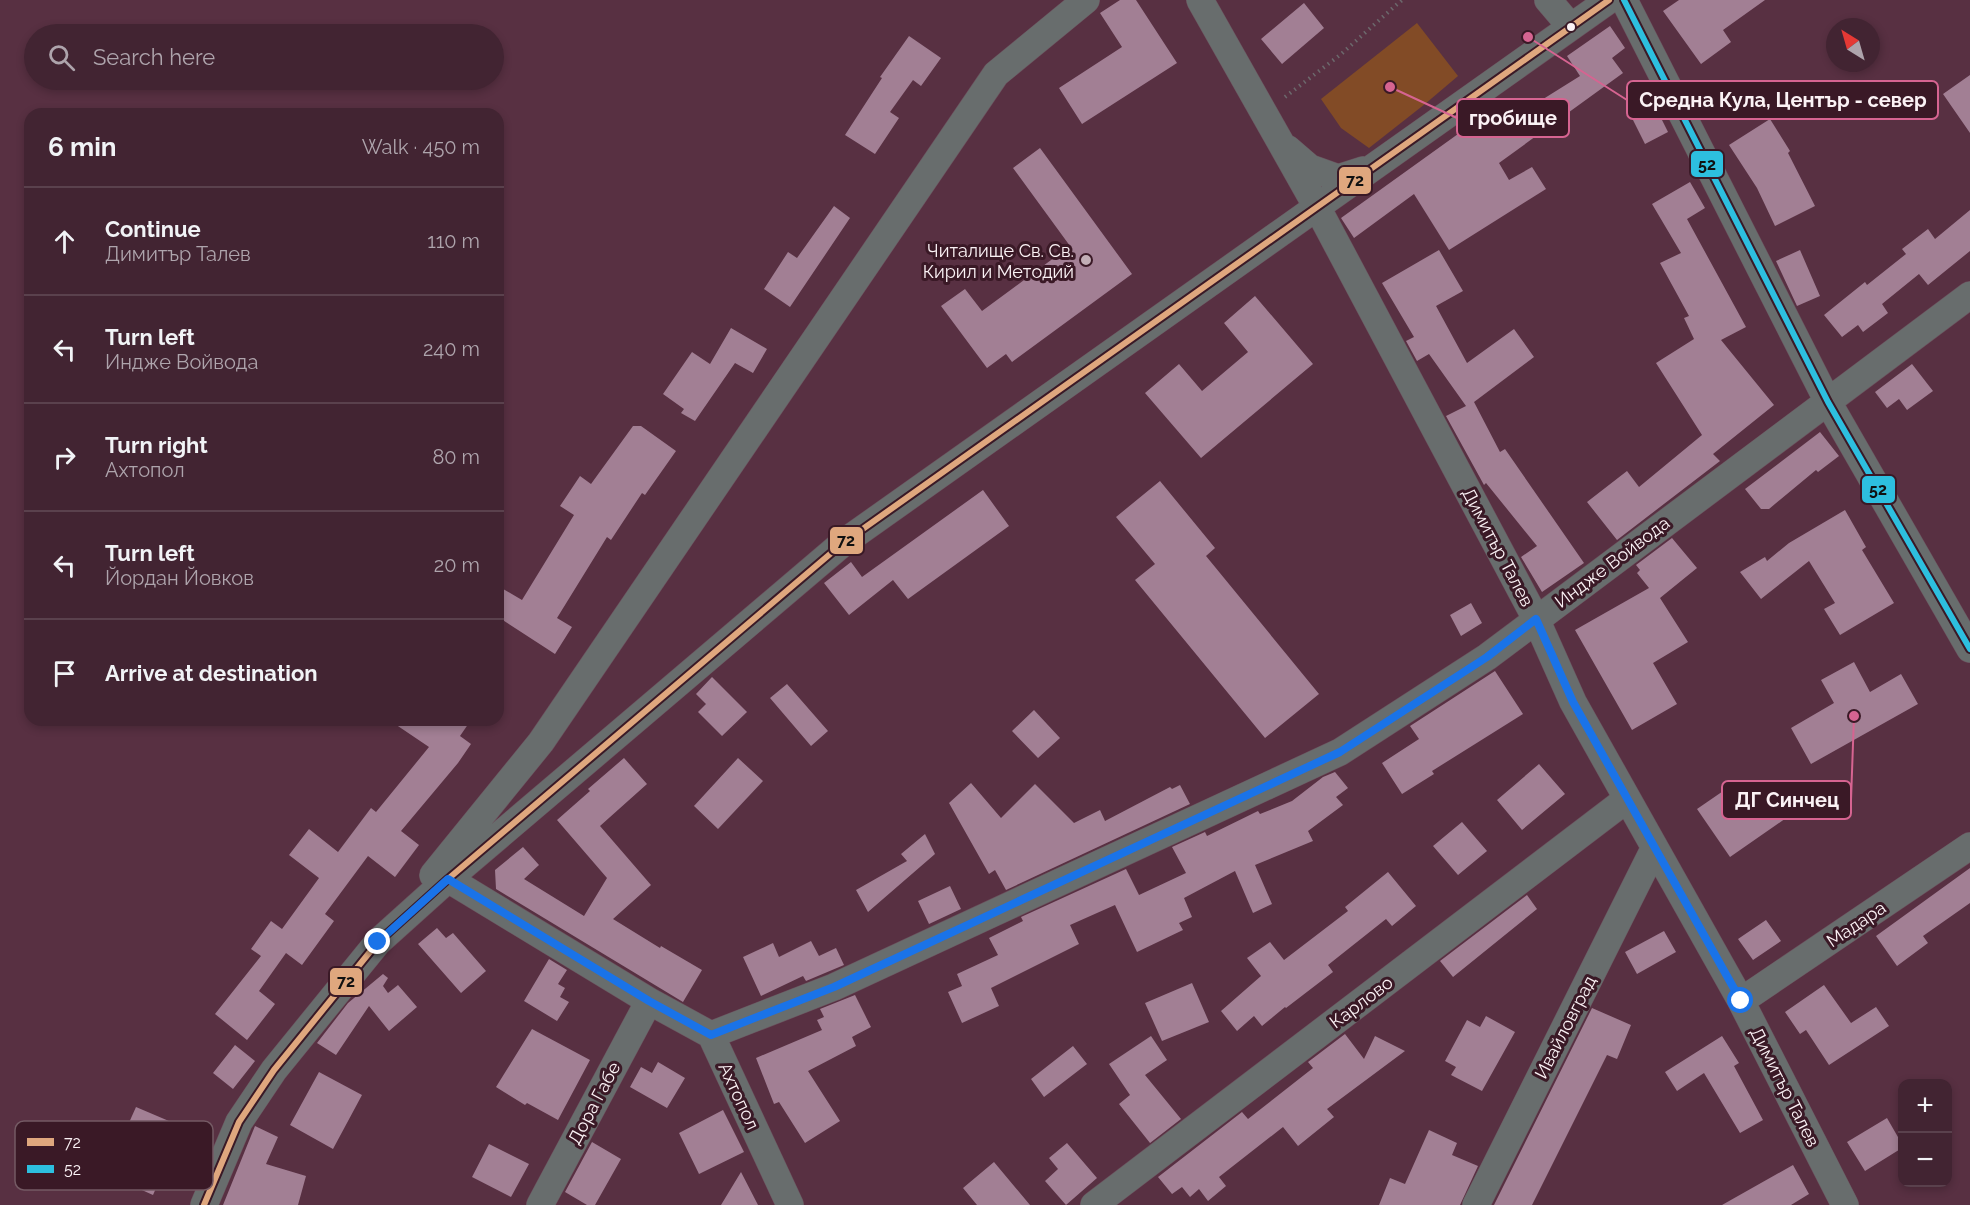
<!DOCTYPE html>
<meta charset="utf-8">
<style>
:root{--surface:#422432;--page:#492c3a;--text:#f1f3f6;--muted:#aea4ac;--line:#5a414d}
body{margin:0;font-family:Raleway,sans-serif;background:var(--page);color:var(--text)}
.controls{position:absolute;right:18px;bottom:18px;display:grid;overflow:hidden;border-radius:12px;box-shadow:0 3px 9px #0003}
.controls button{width:54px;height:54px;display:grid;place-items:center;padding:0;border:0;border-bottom:2px solid var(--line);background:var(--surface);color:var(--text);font:30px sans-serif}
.compass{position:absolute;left:1826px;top:18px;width:54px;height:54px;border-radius:50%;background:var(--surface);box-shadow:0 3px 9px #0003;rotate:323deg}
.stop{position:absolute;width:18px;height:18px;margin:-14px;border:4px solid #1a73e8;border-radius:50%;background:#fff}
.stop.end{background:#1a73e8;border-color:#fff;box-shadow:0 2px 6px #0008}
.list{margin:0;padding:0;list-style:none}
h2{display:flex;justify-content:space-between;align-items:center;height:78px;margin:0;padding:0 24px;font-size:26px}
h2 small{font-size:20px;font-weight:400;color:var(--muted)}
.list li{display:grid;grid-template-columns:39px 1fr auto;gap:18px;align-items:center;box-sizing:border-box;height:108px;padding:0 24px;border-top:2px solid var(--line)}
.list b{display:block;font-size:22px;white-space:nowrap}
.list p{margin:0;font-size:20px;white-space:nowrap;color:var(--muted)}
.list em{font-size:20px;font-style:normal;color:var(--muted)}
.icon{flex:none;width:33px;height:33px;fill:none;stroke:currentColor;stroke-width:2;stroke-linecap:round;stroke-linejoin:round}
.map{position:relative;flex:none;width:1970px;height:1205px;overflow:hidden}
.search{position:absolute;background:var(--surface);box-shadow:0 3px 9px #0003;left:24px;top:24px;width:480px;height:66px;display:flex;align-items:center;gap:15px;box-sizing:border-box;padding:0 21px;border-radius:33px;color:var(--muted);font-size:22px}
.panel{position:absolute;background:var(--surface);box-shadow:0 3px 9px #0003;left:24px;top:108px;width:480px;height:618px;border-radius:18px}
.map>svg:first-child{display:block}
</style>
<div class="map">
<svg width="1970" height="1205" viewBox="0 0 1970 1205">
<rect width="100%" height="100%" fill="#583042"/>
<path fill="#824b26" d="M1417,23l41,53 -33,28 -56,44 -28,-20 -20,-29z"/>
<path fill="#a27f94" d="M1120,0h16l41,63 -95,61 -23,-36 63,-41 -22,-34z
M1679,0h86l-42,30 8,12 -30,22 -38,-53z
M1304,3l20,25 -42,36 -21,-25z
M1610,26l15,22 -13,10 11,15 -124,90 10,17 23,-13 14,22 -97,61 -35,-56 -60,44 -13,-20 156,-112 11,15 72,-45 -13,-20z
M909,36l32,22 -20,28 -8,-6 -23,32 9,6 -24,36 -30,-19 37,-57 -2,-1z
M1970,75v58l-27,-39z
M1654,104l14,28 -23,12 -14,-28z
M1770,119l20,32 -2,2 27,53 -40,20 -18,-38 -28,-43z
M1040,148l92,126 -120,88 -6,-8 -19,14 -46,-62 24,-17 17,22 88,-65 -57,-78z
M1690,182l15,26 -18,11 59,108 -25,13 53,65 -61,49 7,7 -103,79 -30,-38 40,-31 12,16 63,-52 -46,-72 38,-24 -10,-21 5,-2 -29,-53 21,-10 -29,-49z
M834,206l16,12 -60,89 -26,-18 24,-37 9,6z
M1970,210v41l-42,34 -9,-11 -37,30 6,9 -25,19 -5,-7 -16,12 -18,-22 41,-33 2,3 39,-31 -4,-5 26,-20 7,10z
M1439,250l24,41 -27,15 31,57 47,-34 20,28 -60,45 26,50 5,-3 79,114 -42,29 -21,-35 16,-11 -51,-63 -2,2 -38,-69 20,-10 -37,-52 -12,7 -11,-20 8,-4 -32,-54z
M1800,250l20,46 -23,10 -21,-45z
M1255,296l58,68 -112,94 -56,-65 34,-29 23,27 46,-39 -24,-29z
M731,328l36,21 -14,24 -18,-10 -40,58 -14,-8 3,-4 -21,-15 29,-42 18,12z
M1912,364l21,27 -26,19 -8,-11 -12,9 -12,-16z
M633,426h8l35,25 -31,44 -3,-2 -31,47 -4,-3 -50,81 15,9 -17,27 -57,-37v-31l24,14 52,-85 -14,-9 20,-30 11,8z
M1820,432l19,24 -21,16 -2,-2 -47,39h-8l-16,-20z
M1160,481l55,67 -9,8 113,138 -54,44 -130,-158 20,-16 -39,-47z
M983,490l26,36 -101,73 -15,-19 -44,35 -25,-32 27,-21 11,15z
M1845,510l21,37 -4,3 32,53 -54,32 -16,-26 11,-6 -26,-42 -48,38 -21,-27 25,-15 2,4 22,-18z
M1672,538l25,30 -37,30 28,44 -35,21 24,41 -45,26 -57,-100 74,-42 -12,-15 3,-3 -4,-5z
M1471,603l11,20 -21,13 -11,-21z
M1854,662l16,30 31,-18 17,30 -107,60 -20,-36 43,-25 -13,-23z
M1495,671l28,43 -91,57 2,3 -32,20 -20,-31 37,-24 -9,-13z
M712,677l35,35 -25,24 -24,-24 8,-8 -10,-10z
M787,684l41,47 -17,15 -41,-48z
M1034,710l26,28 -22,20 -26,-27z
M389,720h82l-11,16 11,8 -13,19 -57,68 18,14 -24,32 -27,-21 -43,58 9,7 -32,44 -16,-12 -27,38 16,13 -28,36 -32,-26 46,-58 -10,-7 20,-28 11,8 37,-51 -30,-23 20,-26 29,23 33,-44 5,4 53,-65z
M624,758l23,26 -47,42 51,59 -38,34 47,29 1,-2 41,24 -19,32 -187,-113 -1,-19 28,-23 16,18 -15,14 60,37 23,-38 -50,-58 33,-29 -2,-2z
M738,758l25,23 -45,48 -24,-23z
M1539,764l26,30 -43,36 -25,-30z
M1335,772l13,16 -12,9 7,8 -35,26 5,10 -58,24 17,39 -19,9 -18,-42 -51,27 8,19 -13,6 4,7 -46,22 -22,-47 -45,20 9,19 -88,44 8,18 -37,17 -14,-31 14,-6 -5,-12 41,-19 -9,-17 34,-17 -2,-4 105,-48 13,26 47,-22 -14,-26 33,-15 2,4 51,-25 2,3 32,-13 31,-24z
M971,783l30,35 34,-34 39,39 26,-13 5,11 65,-34 2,2 8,-4 10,19 -184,86 -11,-20 -6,4 -40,-71z
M1767,784l22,32 -59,41 -33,-48 32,-22 11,16z
M1462,822l25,29 -29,24 -25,-29z
M925,834l10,20 -67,58 -12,-22 51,-29 -6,-7z
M1970,868v35l-47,33 5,7 -31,23 -21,-30z
M1388,872l28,34 -24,20 -6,-7 -58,46 5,7 -47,36 -1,-1 -23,19 -8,-10 -17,15 -16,-20 40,-35 -14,-18 23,-16 14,18 64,-49 -3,-4z
M950,886l11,23 -32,15 -11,-23z
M1527,895l10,14 -84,68 -13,-16z
M1766,920l15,21 -28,19 -15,-21z
M437,928l9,10 7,-5 33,38 -25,22 -43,-49z
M1664,931l12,21 -39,22 -12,-22z
M811,941l8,15 17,-8 8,17 -38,16 -3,-5 -42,20 -18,-39 30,-14 6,14z
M549,959l18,11 -9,14 7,4 -5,9 9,5 -12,19 -33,-20z
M383,974l5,4 -5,8 5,7 10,-8 19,22 -28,24 -20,-25 -33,49 -19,-12 31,-40z
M1192,983l17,39 -47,19 -17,-38z
M1824,985l27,38 25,-16 13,19 -60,39 -23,-35 -6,4 -15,-22z
M855,995l16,32 -19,10 4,9 -48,25 32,50 -35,22 -26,-41 -5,2 -18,-46 66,-28 -5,-10 7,-3 -4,-8z
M1592,1008l39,17 -14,34 -10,-4 -75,150h-38z
M1486,1016l29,16 -33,59 -31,-16 5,-8 -11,-6 22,-41 13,7z
M532,1029l58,31 -32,60 -31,-17 -2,2 -29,-18z
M1345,1034l19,25 11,-23 30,15 -78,58 7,8 -36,29 -15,-19 -64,50 7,9 -18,15 -9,-12 -9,8 -8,-10 -10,7 -14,-17 84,-65 6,7 65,-51 -5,-6z
M1151,1036l16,24 -22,15 36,44 -31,24 -31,-39 11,-9 -21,-31z
M1722,1036l17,27 -5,3 29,54 -23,13 -36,-60 -27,18 -12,-19z
M235,1045l20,16 -22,28 -20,-16z
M1073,1046l14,18 -43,33 -13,-18z
M658,1062l27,16 -18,30 -37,-21 11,-20 11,6z
M319,1072l43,23 -29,54 -43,-24z
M136,1107l47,20 -30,68 -47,-21z
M723,1110l21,42 -45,22 -20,-41z
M1887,1118l15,26v4l-37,23 -18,-29z
M255,1126l23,11 -12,27 40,12 -8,29h-75z
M1429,1130l28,13 -5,12 26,11 -18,39h-81l11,-27 15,6z
M592,1142l29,17 -26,46h-8l-22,-13z
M1067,1143l30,35 -31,27 -21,-24 13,-12 -9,-11z
M489,1144l40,20 -18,33 -39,-20z
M994,1162l36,43h-53l-14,-17z
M1793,1165l16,29 -18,11h-69z
M741,1172l17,33h-37z"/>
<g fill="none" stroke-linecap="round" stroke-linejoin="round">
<g stroke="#6b4f5c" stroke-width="28">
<path id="minor" d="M1200,0l117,207 219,412 37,83 168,299 104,204
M1548,0l23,27
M1624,0l204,402 142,247
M1288,149l22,19 28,10 25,-8
M433,875l108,-133 455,-668 90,-74
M448,879l201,122 62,34 79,170
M1741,1001l229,-155
M711,1035l123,-48 506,-235 147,-95 483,-362
M204,1205l35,-83 35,-52 104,-128 70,-63 395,-336 766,-543
M540,1205l109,-204
M1094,1205l533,-406
M1476,1205l178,-356"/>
</g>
<path stroke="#6c686c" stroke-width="4" stroke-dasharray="1.5 4.5" stroke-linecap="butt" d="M1285,97l55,-42 62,-55"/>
<use href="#minor" stroke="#686d6d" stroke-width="27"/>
<g stroke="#3a1926" stroke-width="10">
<path id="bus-1" d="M204,1205l35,-83 35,-52 104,-128 70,-63 395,-336 766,-543"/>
</g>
<g stroke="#3a1926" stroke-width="10">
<path id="bus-2" d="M1624,0l204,402 142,247"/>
</g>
<use href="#bus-1" stroke="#dfa77e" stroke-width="6"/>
<use href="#bus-2" stroke="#2dbfdf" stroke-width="6"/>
</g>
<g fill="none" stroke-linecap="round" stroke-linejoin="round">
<path stroke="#1a73e8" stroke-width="8" d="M378,942l70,-63 201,122 62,34 123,-48 506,-235 147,-95 49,-38 37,83 168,299"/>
</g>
<circle fill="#fbf2f5" stroke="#3a1926" stroke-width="2" cx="1571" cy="27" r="5"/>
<circle fill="#c2aeb6" stroke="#3a1926" stroke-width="2" cx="1086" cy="260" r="6"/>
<g text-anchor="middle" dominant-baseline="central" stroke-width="6" stroke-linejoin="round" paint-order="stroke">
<g font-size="18" fill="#fbf2f5" stroke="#3a1926" text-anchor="end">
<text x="1074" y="250">Читалище Св. Св.<tspan x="1074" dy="21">Кирил и Методий</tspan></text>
</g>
<g font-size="18" fill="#fbf2f5" stroke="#3a1926">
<text transform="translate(1498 547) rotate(62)">Димитър Талев</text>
<text transform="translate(1612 562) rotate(-37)">Индже Войвода</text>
<text transform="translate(1856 924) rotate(-34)">Мадара</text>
<text transform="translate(1361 1002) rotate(-37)">Карлово</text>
<text transform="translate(1565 1027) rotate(-63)">Ивайловград</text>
<text transform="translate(1785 1087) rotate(63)">Димитър Талев</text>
<text transform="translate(739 1096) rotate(65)">Ахтопол</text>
<text transform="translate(594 1103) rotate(-62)">Дора Габе</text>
</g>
</g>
<rect x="15" y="1121" width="198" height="69" rx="9" fill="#3a1926" stroke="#745a64" stroke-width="1.5"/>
<rect x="27" y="1138" width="27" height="8" fill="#dfa77e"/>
<rect x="27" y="1165" width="27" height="8" fill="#2dbfdf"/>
<g font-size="16" fill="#fbf2f5">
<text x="64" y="1148">72</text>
<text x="64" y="1175">52</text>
</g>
<path fill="none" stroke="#d66491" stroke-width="2" d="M1528 37L1627 100M1390 87L1457 118M1854 716L1851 800"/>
<g fill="#d66491" stroke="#3a1926" stroke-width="2">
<circle cx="1528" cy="37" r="6"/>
<circle cx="1390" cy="87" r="6"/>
<circle cx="1854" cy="716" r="6"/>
</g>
<g fill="#3a1926" stroke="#d66491" stroke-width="2">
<rect x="1627" y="81" width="311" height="38" rx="6"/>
<rect x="1457" y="99" width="112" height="38" rx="6"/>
<rect x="1722" y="781" width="129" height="38" rx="6"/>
</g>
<g font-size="20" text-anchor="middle" font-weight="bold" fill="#fbf2f5">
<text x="1783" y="107">Средна Кула, Център - север</text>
<text x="1513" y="125">гробище</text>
<text x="1787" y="807">ДГ Синчец</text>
</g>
<g stroke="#3a1926" stroke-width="2">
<rect x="1690" y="150" width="34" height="28" rx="6" fill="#2dbfdf"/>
<rect x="1338" y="166" width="34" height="29" rx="6" fill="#dfa77e"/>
<rect x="1861" y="475" width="35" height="29" rx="6" fill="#2dbfdf"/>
<rect x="829" y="526" width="35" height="29" rx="6" fill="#dfa77e"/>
<rect x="329" y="967" width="34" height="29" rx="6" fill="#dfa77e"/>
</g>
<g font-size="16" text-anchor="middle" font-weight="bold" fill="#111">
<text x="1707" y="170">52</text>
<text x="1355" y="186">72</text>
<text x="1878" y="495">52</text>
<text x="846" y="546">72</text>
<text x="346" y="987">72</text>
</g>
</svg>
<div class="controls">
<button>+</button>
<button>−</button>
</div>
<svg class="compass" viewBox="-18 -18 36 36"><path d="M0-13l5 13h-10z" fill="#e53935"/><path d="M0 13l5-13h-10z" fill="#aea4ac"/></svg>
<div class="stop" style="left:1741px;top:1001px"></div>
<div class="stop end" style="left:378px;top:942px"></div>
<div class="search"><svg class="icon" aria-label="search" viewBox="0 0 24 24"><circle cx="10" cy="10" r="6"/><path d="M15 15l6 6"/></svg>Search here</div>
<section class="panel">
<h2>6 min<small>Walk · 450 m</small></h2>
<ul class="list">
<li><svg class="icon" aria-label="ahead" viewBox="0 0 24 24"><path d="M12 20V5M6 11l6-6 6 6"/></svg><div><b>Continue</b><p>Димитър Талев</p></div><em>110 m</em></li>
<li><svg class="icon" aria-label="left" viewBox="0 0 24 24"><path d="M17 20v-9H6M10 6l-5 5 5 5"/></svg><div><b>Turn left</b><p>Индже Войвода</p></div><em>240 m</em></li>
<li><svg class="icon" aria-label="right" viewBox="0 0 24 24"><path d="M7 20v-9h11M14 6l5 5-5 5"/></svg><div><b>Turn right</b><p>Ахтопол</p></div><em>80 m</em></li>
<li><svg class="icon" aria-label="left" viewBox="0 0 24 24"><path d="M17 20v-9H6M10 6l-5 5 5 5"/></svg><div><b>Turn left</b><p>Йордан Йовков</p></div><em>20 m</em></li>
<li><svg class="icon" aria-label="arrive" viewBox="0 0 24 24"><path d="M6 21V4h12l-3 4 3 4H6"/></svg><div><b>Arrive at destination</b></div></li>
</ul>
</section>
</div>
